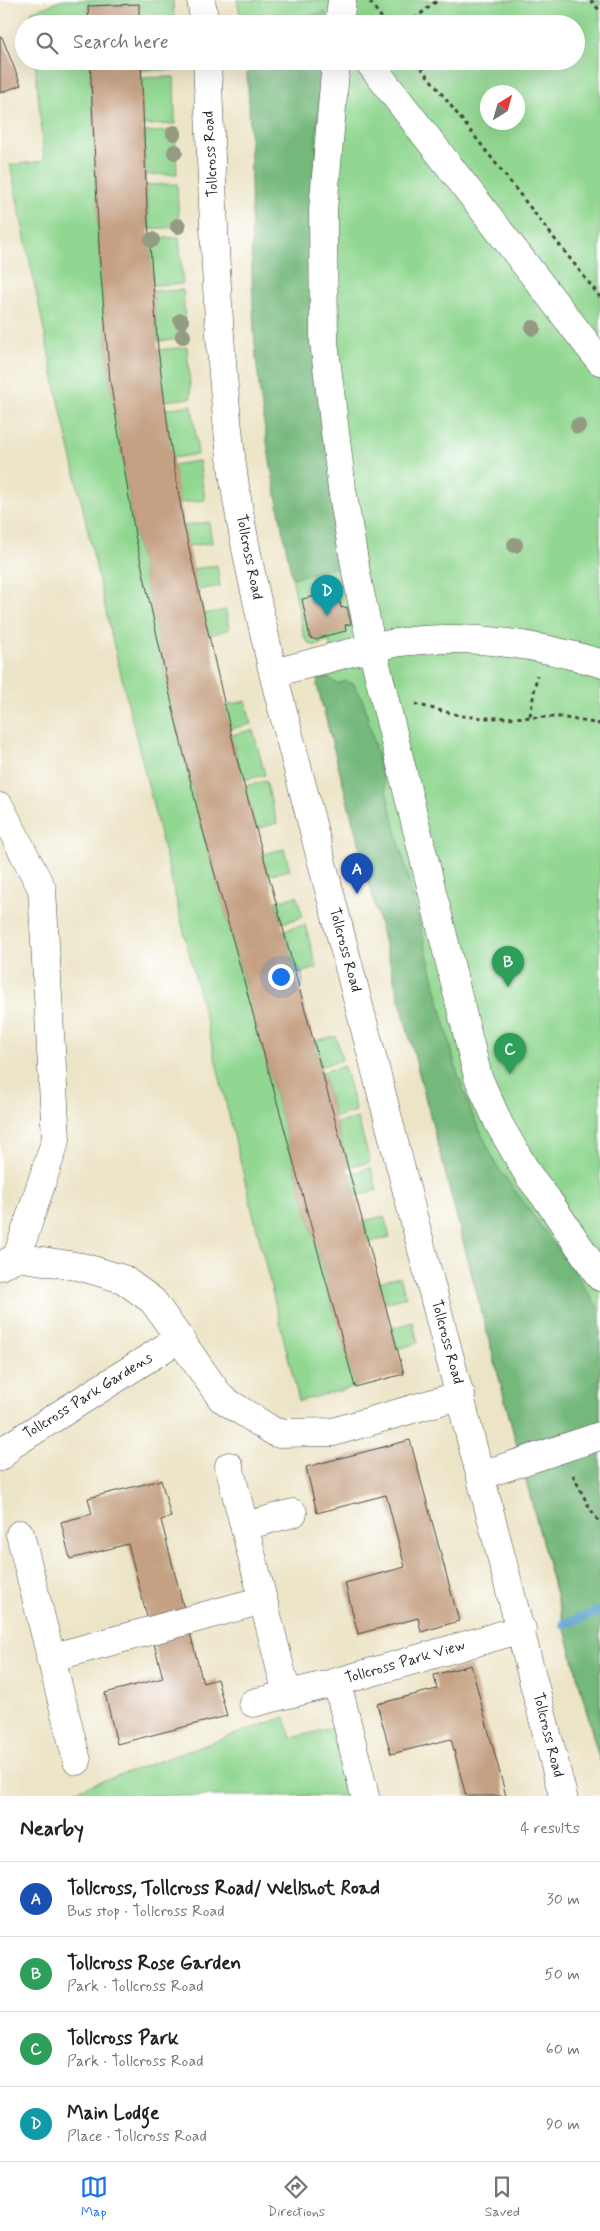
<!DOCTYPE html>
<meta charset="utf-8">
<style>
:root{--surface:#fff;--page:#f2f2f2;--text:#202124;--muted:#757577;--line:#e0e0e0;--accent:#1a73e8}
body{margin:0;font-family:Mynerve,sans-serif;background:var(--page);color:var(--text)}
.compass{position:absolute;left:480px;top:85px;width:45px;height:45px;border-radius:50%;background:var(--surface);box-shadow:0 5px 20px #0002;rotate:37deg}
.you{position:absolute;left:280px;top:976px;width:18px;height:18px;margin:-12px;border:4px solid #fff;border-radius:50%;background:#1a73e8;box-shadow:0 0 0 8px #1a73e833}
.badge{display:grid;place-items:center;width:32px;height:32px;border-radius:50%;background:var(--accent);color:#fff;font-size:16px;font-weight:700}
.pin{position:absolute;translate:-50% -41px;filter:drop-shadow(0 1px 2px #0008)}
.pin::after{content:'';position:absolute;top:26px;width:18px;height:15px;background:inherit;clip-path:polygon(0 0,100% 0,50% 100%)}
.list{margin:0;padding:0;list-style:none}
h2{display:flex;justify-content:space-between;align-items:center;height:65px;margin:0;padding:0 20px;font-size:21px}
h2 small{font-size:16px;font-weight:400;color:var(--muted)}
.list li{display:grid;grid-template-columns:32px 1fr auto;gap:15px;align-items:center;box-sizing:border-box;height:75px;padding:0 20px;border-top:1px solid var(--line)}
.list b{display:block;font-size:19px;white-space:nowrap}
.list p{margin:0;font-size:16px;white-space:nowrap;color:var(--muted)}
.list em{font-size:16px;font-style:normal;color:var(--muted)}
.icon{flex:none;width:28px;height:28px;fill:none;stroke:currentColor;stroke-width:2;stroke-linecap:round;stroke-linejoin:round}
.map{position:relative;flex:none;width:600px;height:1796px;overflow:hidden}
.search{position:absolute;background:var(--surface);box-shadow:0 5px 20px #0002;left:15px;right:15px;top:15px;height:55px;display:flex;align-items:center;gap:12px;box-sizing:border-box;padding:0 18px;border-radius:28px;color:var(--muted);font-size:19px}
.sheet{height:365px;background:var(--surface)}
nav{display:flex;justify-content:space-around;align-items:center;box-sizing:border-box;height:70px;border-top:1px solid var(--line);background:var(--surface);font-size:14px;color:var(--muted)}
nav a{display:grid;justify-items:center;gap:2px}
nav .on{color:var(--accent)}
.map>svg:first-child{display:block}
</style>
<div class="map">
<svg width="600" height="1796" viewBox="0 0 600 1796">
<rect width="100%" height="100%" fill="#fff"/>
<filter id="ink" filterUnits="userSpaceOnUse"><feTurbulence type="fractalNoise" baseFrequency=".02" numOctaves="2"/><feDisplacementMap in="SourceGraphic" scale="10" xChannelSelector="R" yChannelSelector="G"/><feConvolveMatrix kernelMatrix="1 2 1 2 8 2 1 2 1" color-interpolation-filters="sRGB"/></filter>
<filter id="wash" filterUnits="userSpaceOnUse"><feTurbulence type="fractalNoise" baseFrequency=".0096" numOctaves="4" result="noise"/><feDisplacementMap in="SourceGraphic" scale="20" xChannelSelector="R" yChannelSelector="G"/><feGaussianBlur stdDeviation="1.12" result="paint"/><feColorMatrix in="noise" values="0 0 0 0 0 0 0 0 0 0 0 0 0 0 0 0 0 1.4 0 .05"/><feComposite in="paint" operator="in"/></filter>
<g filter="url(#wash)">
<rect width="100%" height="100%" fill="#ece4c6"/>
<path fill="#91d791" stroke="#5e815e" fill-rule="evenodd" d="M63,0h110l1,21 -35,2v-19l-51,2 1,18h-57l-1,-12z
M237,0h363v1763l-283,-1078c2,-8 8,-10 16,-12l1,2 3,-1 -3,-3 -5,-30c-10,3 -20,11 -26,-8l-27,-140 -17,-113 -5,-48 -4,-225 -4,-46h330v-37h-334zM488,92h30v30h-30zM321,596l2,9 18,-3 5,29 -21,5 -8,4 -4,-3z
M35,61h55l10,204 10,115 25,155 40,183 25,102 155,567 -56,14 -188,-767 -56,-250 -45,-219 34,-4z
M141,61h34v9h-34z
M174,77l1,47 -32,1 -2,-47z
M175,131l2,43 -31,1 -2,-43z
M177,184l2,43 -30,2 -3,-44z
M179,237l4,47 -30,1 -4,-46z
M183,290l3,49 -28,2 -5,-50z
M187,347l4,51 -27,3 -6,-51z
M192,405l6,49 -26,4 -7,-49z
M199,461l6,39 -25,3 -7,-38z
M209,522l3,21 -24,3 -4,-20z
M217,565l3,21 -23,4 -4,-21z
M226,610l3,19 -21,7 -5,-22z
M246,701l5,23 -21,5 -6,-23z
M253,730l12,45 -22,5 -12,-45z
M266,781l11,42 -21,6 -11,-43z
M284,849l6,21 -22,5 -5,-21z
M297,896l6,21 -21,6 -6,-22z
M305,925l12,43 -21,6 -12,-44z
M336,1036l6,24 -21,6 -7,-25z
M344,1066l12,45 -21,6 -13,-45z
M358,1118l12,44 -22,5 -12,-44z
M371,1168l6,22 -21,6 -6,-22z
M384,1216l6,21 -22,6 -5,-22z
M400,1277l6,20 -21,6 -6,-21z
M413,1322l5,21 -21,6 -5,-21z
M285,1717l6,21 41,-10 15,68h-288z"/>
<path fill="#74b87b" stroke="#507253" d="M326,12l-1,12h-65z
M246,61h76l-6,80 27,425 -51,12c-16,-82 -33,-165 -38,-248 -5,-89 0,-179 -8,-269z
M322,677l8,1 7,6 9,-3 8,3 10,19 92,365 16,46 25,52 77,105 26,40v450l-283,-1076 1,-5z"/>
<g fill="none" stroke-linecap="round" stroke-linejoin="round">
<path stroke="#5ca2d2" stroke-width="9" d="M564,1624l36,-13"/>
</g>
<g id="blocks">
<path fill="#c5a082" d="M139,4v20h-50l-1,-18z
M0,37h2l19,48 -21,8z
M90,61h51l6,147 11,141 11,87 15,90 53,233 167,615 -49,13 -155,-567 -25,-102 -40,-183 -25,-155 -10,-115z
M321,595l2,10 17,-3 1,6 6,-1 4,17 -6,1 1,6 -21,5 -8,4 -7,-2 -8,-39z
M410,1440l49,181 -38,11 -3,-14 -60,16 -13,-51 60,-16 -19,-72 -69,18 -11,-46z
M161,1480l10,37 -10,3 42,163 14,-4 10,37 -110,28 -12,-51 58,-15 -35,-134 -58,15 -9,-37 31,-8 -4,-16z
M471,1665l35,131h-40l-15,-57 -60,15 -14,-50 60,-15 -3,-14z"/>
</g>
</g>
<g filter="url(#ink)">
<use href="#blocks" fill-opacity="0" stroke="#484742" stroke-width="1"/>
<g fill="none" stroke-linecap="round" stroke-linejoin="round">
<g stroke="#484742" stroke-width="29">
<path id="minor" d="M201,0l4,24
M339,24l3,-24
M207,61c6,135 9,271 25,404 9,70 26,139 41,208l290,1123
M336,61l-13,149 1,132 18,147 15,89 15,70 106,429 21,47 30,52 18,23 53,78
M368,61l232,300
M273,673c42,-10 86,-25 129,-31 67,-9 134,2 198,21
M0,807l42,82 14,250 -39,118
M0,1266l17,-9 65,10 41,12 30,22 68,97 55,35 57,-1 128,-37
M0,1457l10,-11 170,-108
M229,1466l58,228
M482,1475l118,-39
M245,1526l48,-13
M20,1534l57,227
M50,1658l213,-58
M337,1682l28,114
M253,1703l84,-21 185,-53"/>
</g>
<path stroke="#484742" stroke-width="3" stroke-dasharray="4 4" stroke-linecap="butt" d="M591,0l9,11
M370,2l16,22
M408,24l30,-24
M416,61l184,236
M415,704l47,12 23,2 75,-1 40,7
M530,716l7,-41
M573,1475l16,32 11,16"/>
<use href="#minor" stroke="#fff" stroke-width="28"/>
</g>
<g fill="#939b82">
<circle cx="174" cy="133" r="8"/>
<circle cx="175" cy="152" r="8"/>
<circle cx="178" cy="226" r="8"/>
<circle cx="152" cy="240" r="8"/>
<circle cx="181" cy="321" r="8"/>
<circle cx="533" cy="328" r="8"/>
<circle cx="183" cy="336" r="8"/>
<circle cx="578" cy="426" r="8"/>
<circle cx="515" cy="545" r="8"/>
</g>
</g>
<g text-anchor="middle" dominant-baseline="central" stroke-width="4.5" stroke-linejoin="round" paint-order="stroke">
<g font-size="15" fill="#2b2b2b" stroke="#fff">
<text transform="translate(211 154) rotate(-93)">Tollcross Road</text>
<text transform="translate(249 557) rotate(79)">Tollcross Road</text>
<text transform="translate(345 950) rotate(75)">Tollcross Road</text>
<text transform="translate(447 1342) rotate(75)">Tollcross Road</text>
<text transform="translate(88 1396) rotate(-32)">Tollcross Park Gardens</text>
<text transform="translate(405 1662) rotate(-16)">Tollcross Park View</text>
<text transform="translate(548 1735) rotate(76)">Tollcross Road</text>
</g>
</g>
</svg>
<svg class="compass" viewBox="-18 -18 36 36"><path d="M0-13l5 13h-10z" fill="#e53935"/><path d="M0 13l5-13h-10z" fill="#757577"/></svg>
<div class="you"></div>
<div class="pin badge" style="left:357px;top:894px;background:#1a4fb4">A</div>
<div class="pin badge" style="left:508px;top:987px;background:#2e9e5b">B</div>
<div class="pin badge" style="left:510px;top:1074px;background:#2e9e5b">C</div>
<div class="pin badge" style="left:327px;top:616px;background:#0f9aa8">D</div>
<div class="search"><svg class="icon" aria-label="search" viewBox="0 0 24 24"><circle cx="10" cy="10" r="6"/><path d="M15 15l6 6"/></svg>Search here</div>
</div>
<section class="sheet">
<h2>Nearby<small>4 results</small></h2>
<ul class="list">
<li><span class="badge" style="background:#1a4fb4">A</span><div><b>Tollcross, Tollcross Road/ Wellshot Road</b><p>Bus stop · Tollcross Road</p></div><em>30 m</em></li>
<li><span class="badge" style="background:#2e9e5b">B</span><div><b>Tollcross Rose Garden</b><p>Park · Tollcross Road</p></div><em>50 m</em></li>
<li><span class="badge" style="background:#2e9e5b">C</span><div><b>Tollcross Park</b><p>Park · Tollcross Road</p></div><em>60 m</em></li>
<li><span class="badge" style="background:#0f9aa8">D</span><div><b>Main Lodge</b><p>Place · Tollcross Road</p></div><em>90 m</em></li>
</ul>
</section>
<nav>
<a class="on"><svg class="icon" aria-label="map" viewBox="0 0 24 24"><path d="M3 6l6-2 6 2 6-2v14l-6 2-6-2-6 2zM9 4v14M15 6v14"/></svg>Map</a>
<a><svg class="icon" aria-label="directions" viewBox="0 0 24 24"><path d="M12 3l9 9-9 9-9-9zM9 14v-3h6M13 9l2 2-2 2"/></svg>Directions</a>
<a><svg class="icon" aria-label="saved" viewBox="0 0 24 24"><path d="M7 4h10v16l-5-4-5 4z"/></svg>Saved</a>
</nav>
